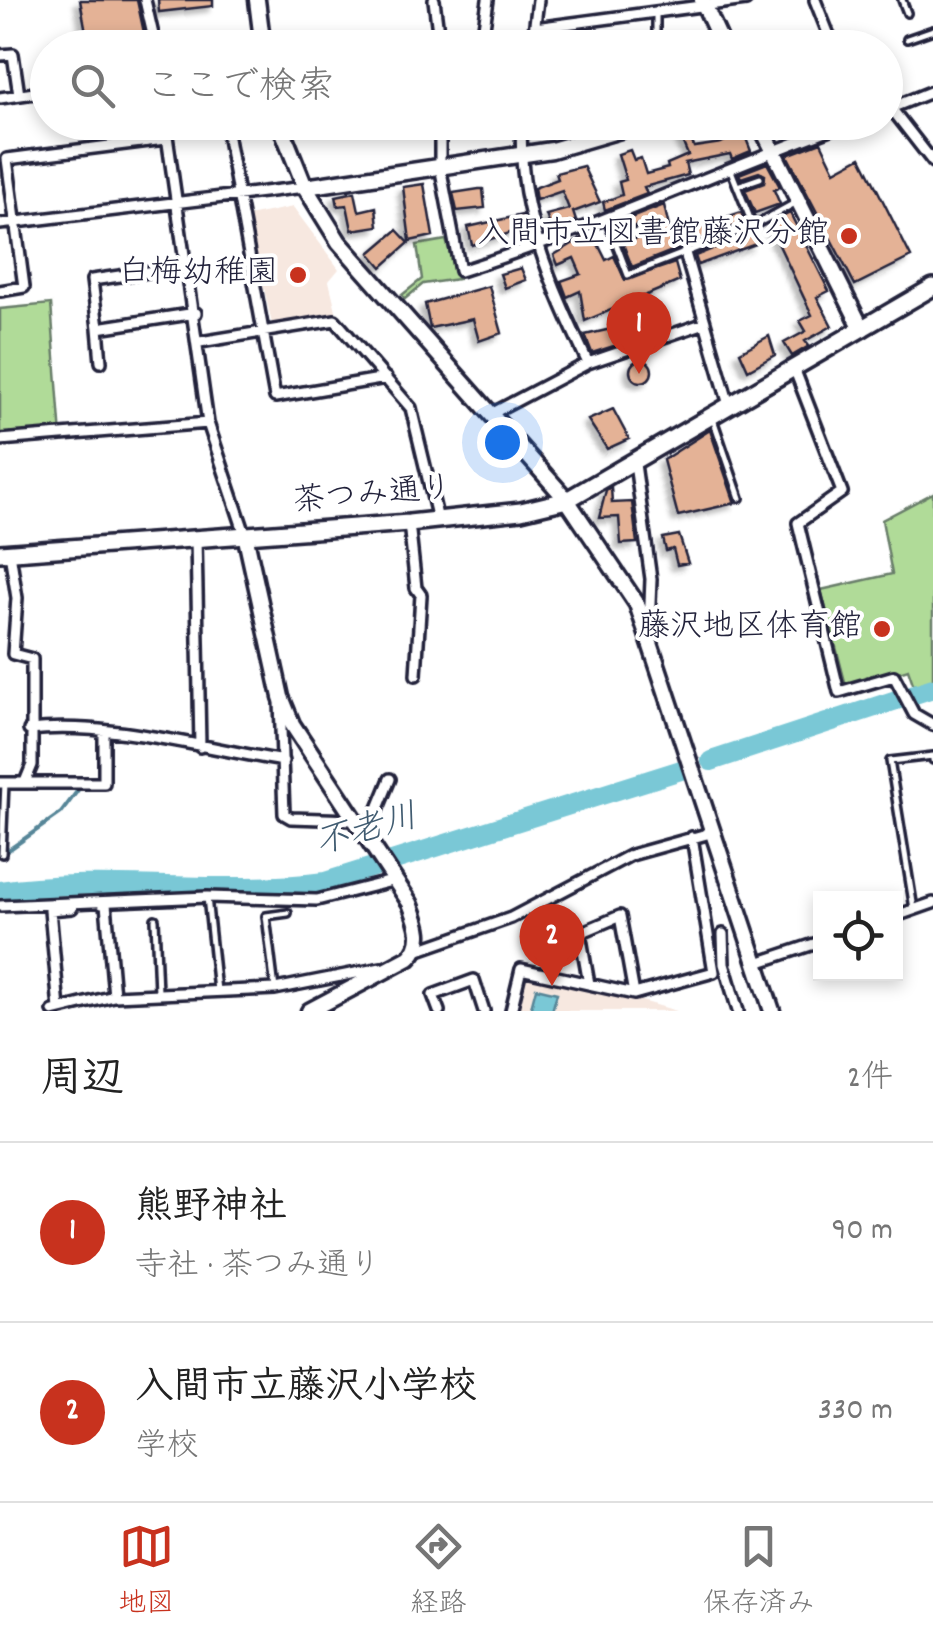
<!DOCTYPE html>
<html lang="ja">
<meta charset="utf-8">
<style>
:root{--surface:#fff;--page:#f6f6f6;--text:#222;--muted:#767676;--line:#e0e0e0;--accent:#c8321e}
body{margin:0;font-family:Dekko,"Klee One",sans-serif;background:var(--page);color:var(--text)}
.controls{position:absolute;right:30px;bottom:30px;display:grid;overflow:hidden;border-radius:0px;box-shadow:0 5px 15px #0003}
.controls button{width:90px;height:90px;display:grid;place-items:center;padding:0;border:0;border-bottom:2px solid var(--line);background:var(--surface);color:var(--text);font:50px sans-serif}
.you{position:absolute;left:502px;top:442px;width:35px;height:35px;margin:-25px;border:8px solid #fff;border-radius:50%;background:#1a73e8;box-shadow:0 0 0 15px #1a73e833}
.badge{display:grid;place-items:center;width:65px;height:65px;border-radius:50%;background:var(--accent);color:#fff;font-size:32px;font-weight:700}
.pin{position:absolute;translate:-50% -82px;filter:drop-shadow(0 2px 5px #0008)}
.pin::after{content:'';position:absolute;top:52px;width:35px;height:30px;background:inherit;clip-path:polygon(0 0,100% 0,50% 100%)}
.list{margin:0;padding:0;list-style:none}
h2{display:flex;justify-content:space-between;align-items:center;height:130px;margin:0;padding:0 40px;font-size:42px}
h2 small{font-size:32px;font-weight:400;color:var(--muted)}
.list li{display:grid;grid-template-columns:65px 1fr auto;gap:30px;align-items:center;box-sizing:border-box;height:180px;padding:0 40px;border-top:2px solid var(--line)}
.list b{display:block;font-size:38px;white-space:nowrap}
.list p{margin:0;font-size:32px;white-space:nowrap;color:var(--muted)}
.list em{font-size:32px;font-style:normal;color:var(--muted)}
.icon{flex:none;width:55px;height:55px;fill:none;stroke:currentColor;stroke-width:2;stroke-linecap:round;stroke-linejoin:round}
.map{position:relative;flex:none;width:933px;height:1011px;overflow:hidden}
.search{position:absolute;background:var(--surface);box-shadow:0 5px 15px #0003;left:30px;right:30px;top:30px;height:110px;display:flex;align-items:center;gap:25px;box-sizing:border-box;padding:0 35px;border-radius:55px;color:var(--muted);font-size:38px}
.sheet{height:490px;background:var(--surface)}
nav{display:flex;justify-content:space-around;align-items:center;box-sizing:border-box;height:140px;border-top:2px solid var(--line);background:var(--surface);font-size:28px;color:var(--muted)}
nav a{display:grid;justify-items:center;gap:5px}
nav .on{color:var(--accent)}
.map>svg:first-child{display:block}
</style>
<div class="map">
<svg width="933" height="1011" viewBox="0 0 933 1011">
<defs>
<filter id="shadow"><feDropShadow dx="-5" dy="5" stdDeviation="2.5" flood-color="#0004"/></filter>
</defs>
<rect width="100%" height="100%" fill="#fff"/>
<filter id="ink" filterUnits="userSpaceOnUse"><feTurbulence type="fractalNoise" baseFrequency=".01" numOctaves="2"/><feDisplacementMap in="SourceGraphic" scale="20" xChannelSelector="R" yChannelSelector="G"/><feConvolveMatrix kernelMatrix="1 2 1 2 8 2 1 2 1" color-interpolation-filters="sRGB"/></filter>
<g filter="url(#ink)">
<path fill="#f7e8e0" d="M293,207l46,62 -10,12 10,42 -65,10 -26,-117z
M526,974l109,25 42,12h-161z"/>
<path fill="#b0db98" stroke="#697e6a" stroke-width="2.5" d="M446,240l12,39 -35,5 -18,15 -3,-4 20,-16 -5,-34z
M51,304l10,133 -61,-2v-126z
M933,493v191l-17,8 -8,-23 -61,20 -26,-99 71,-16 -10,-54z"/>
<path fill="#7ac8d6" stroke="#578698" stroke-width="2.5" d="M536,988l21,5 -5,18h-22z"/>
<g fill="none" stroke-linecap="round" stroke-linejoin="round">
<path stroke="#578698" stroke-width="4" d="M0,856l61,-43 17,-23"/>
<path stroke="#7ac8d6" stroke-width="20" d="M711,761l222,-73
M0,891c107,-16 218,5 325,-9l356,-112"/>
</g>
<path fill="#e4b296" stroke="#22223b" stroke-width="2.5" filter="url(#shadow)" d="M80,0h57l9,42 -16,6h-41z
M158,0h55v6l-54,6z
M686,126l8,21 27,-4 22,-12 8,20 -19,8 -2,-5 -45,9 3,12 -44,12 3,7 -42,16 -2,-8 19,-7 -3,-13 7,-2 -8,-26 12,-4 4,10 7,-2 5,16 22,-6 -1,-4 21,-9 -11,-26z
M821,142l14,29 26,-14 50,100 -56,28 -68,-130z
M767,163l13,24 -6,3 6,14 -25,9 -10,-23 19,-7 1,-8 -6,-3 -18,6 -2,-4z
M583,166l17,36 -27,10 3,9 -24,10 -6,-16 23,-6 -7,-18 -26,9 -2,-12 24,-9 -2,-6z
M424,184l9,52 -23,5 -7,-54z
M479,189h4l2,19 -28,3 -4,-18z
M355,192l4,19 17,-4 2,19 -26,4 -5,-25 -9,1 -2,-10z
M664,205l7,31 70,-24 4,10 -113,45 -9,-23 30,-12 2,-8 -6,-3 -31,11 -3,-8z
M790,213l39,78 -12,6 15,29 -27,15 4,5 -17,10 -8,-13 22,-12 -6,-10 12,-6 -43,-91z
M522,215l4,13 -54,17 -4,-18z
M397,230l12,13 -27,24 -12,-14z
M592,232l14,28 8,-4 11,24 50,-17 5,18 -95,40 -5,-30 -13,6 -6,-16 20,-7 -7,-16 -16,7 -4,-10z
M752,233l4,11 -58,21 -3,-9z
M521,268l5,12 -21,8 -5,-14z
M489,286l13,47 -23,8 -6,-22 -43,9 -5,-24z
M611,329l6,16 -25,8 -7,-18z
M769,336l6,19 -27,15 -8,-18z
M630 371a11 11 0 1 1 22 0a11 11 0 1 1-22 0Z
M613,409l16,30 -22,10 -19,-29z
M710,430l25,73 -57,13 -15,-56z
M611,487l1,16 20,-1 5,41 -16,1 -2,-27 -20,1 7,-28z
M679,535l9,28 -11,2 -4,-16 -7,2 -3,-13z"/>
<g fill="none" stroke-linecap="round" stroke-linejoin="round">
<g stroke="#22223b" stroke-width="12">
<path id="lane" d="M902,0l5,13
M656,13v35
M907,39l26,-9
M730,168l23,58
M737,186l23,-8
M607,220l21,55 125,-49 42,-23
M615,240l35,-13
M713,419l27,79
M2,854l3,-71
M207,897l10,94
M914,909l-24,-148 43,-5v4
M155,919l3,73
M275,989l-9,-73 22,-3"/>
</g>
<g stroke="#22223b" stroke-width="16">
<path id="street" d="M145,0l11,48
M434,0l6,48
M815,0l19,48
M535,28l211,-28
M55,46v2
M405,48l35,-5
M481,48l7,-48
M532,48l6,-48
M0,55l13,-1 6,41
M0,98l48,-7
M891,108l42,54
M888,109l45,-18
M165,122l43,301 37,111
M225,122l50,275 111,-19
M440,122v44l20,105c133,-42 259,-101 390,-149
M522,122c-6,86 30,165 66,241
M0,224l305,-37
M685,253l44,152
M189,266l-97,14 6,48 98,-15
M0,291l24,-4 -17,-128 158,-20
M98,328l3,34
M200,342l135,-22 76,88 27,112
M794,368l48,124 -44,31 41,169 55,-16 20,38 19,11
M491,414l97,-51 117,-40
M0,440l208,-17
M635,464l16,115 -2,48
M409,523l7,65 5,7 -5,80
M196,538l4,209
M10,553l7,45 -4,56 19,5v106l-7,17
M280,701l4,113 7,4 63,2
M29,730c79,-9 175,18 254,31
M0,783h104v-51
M367,835l23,-56
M102,904h4l8,92
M0,906l207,-9 110,3 79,-20
M896,916l37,-13
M723,934l1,30 14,47
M416,951l95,-33 120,-63 83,-23
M757,963l63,-21
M589,984l-9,-51 40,-17 14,78
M59,1009l-9,-99 22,-2
M53,1011l61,-15 161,-7 106,-21
M439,1011l-6,-16 41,-15 10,31
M511,1011l10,-42 113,25 80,-22 -22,-135"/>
</g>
<g stroke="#22223b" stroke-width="21">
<path id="secondary" d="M257,0l6,48
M702,0l22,48
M279,122l26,65 34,55 228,258 70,104 135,407
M759,122l103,207
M305,187l247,-37 96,-28
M245,534l36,163 11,27 118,179c8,20 16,39 -1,55l-100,53"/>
</g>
<g stroke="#22223b" stroke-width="22">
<path id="primary" d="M0,553l409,-30 112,-12 46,-11 366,-213"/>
</g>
<use href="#lane" stroke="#fff" stroke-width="5"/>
<use href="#street" stroke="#fff" stroke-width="9"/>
<use href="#secondary" stroke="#fff" stroke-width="14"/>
<use href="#primary" stroke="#fff" stroke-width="15"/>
</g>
</g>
<g fill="#c8321e" stroke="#fff" stroke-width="4">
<circle cx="849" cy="236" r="10"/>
<circle cx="298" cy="275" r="10"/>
<circle cx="882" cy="629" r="10"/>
</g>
<g text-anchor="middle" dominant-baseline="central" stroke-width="8" stroke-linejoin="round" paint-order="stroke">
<g font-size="32" fill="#22223b" stroke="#fff" text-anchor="end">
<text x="829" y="236">入間市立図書館藤沢分館</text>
<text x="278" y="275">白梅幼稚園</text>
<text x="862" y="629">藤沢地区体育館</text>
</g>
<g font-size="32" fill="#22223b" stroke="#fff">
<text transform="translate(373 497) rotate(-5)">茶つみ通り</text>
</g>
<g font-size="35" font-style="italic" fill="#415c71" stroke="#fff">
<text transform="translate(367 832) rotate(-16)">不老川</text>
</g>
</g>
</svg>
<div class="controls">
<button><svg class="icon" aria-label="locate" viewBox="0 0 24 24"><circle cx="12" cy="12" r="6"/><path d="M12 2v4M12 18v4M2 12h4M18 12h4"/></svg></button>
</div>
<div class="you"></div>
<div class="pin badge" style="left:639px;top:374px">1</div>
<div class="pin badge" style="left:552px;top:986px">2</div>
<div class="search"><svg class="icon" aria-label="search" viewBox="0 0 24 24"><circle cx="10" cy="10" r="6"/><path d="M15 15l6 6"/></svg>ここで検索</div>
</div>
<section class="sheet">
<h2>周辺<small>2件</small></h2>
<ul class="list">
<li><span class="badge">1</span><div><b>熊野神社</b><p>寺社 · 茶つみ通り</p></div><em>90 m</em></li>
<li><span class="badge">2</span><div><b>入間市立藤沢小学校</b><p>学校</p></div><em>330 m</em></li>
</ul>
</section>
<nav>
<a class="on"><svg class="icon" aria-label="map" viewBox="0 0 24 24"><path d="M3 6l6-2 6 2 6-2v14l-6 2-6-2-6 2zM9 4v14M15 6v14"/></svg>地図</a>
<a><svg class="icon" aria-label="directions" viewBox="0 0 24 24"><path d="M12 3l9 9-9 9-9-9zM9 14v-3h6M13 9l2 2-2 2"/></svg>経路</a>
<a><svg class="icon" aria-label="saved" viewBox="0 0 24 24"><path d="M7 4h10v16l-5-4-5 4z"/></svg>保存済み</a>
</nav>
